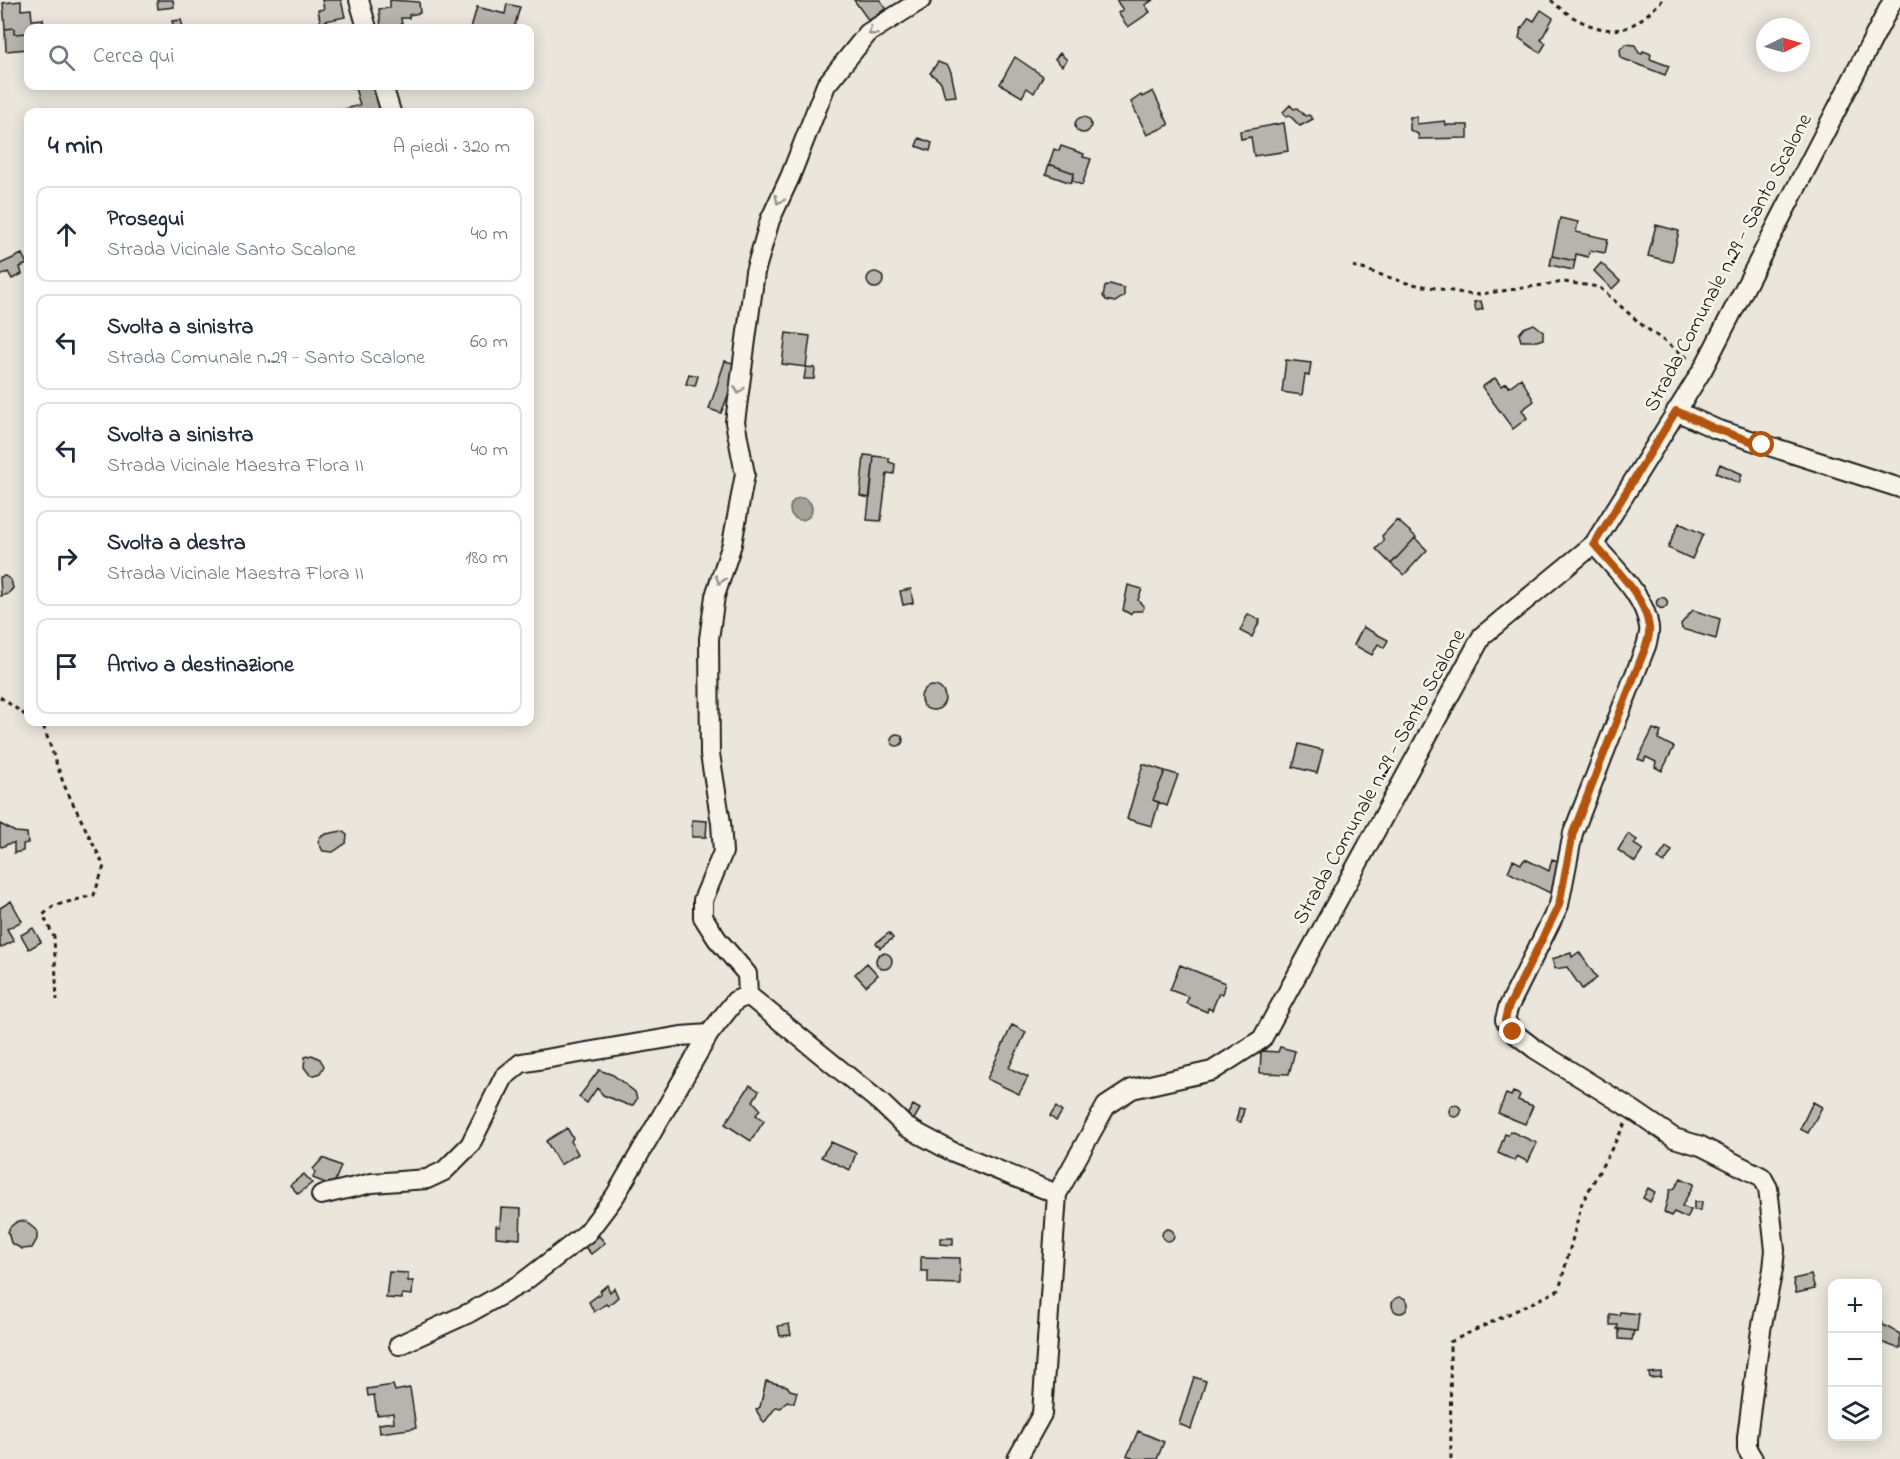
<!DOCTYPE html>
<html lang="it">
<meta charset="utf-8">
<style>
:root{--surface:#fff;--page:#f6f6f7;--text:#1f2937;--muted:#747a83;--line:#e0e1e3}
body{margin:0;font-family:"Indie Flower",sans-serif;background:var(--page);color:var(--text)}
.controls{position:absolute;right:18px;bottom:18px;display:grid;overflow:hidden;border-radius:12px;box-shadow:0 3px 15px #0003}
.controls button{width:54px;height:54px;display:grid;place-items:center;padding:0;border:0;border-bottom:2px solid var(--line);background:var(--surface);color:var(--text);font:30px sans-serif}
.compass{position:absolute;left:1756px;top:18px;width:54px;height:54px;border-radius:50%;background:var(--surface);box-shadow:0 3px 15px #0003;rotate:85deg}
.stop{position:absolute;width:18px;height:18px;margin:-14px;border:4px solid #b45309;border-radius:50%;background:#fff}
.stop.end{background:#b45309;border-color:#fff;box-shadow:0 2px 6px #0008}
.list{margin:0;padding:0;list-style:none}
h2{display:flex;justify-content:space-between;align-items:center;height:78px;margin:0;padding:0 24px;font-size:26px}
h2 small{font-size:20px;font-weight:400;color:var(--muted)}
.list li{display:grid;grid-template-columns:39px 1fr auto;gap:18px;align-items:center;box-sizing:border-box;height:96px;margin:0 12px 12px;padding:0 12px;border:2px solid var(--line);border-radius:12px}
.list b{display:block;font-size:22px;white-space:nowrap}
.list p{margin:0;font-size:20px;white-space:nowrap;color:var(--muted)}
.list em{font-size:20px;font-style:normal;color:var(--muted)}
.icon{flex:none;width:33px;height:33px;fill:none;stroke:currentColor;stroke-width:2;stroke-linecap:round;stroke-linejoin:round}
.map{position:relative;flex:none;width:1900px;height:1459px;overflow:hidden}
.search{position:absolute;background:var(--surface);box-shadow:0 3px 15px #0003;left:24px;top:24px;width:510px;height:66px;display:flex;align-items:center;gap:15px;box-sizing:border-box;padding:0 21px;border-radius:12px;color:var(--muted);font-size:22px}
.panel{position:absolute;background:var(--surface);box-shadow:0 3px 15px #0003;left:24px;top:108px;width:510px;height:618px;border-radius:12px}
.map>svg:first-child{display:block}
</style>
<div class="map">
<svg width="1900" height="1459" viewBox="0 0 1900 1459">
<rect width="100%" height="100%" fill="#eae6dc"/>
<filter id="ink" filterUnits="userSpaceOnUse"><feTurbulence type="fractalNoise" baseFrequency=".0167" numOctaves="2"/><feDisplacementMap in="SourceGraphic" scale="12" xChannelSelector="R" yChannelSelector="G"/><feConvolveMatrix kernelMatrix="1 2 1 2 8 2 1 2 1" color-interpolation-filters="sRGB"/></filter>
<g filter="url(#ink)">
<path fill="#a3a19a" stroke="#6d6c68" stroke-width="1.5" d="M790 509a11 11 0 1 1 22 0a11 11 0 1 1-22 0Z"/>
<path fill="#b6b4ac" stroke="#1c1c1c" stroke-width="1.5" d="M157,0h16l1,7 -16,2z
M322,0h19l4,17 -20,4v3l-4,1 -3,-15 6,-1z
M390,0l29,2 1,11 -11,2v3h-8l1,7 -10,1v2h-11l-2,-19 11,-1z
M854,0h26l6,8 -17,13z
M1116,0h37l-8,5 5,7 -22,15 -10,-14 5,-3z
M21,1v9l10,-1 1,11 11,-1 1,9h-16v5l-14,1v-6l-9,1 -2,-26z
M507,4l13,3 -6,21 -10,-2 -1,2h-32l6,-21 28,7z
M1541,10l12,8 -12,22 5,3 -6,10 -21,-15 2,-9 8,-11 5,3z
M181,20l2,7 -9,1 -2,-7z
M14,28v6l14,-1v16l-22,2 -1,-22z
M1626,44l9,1 4,8 3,1 1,-3 8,3 -1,5 19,7 -4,9 -44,-17 -1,-9z
M1060,53l7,7 -5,6 -7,-7z
M1015,57l28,19 -9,17 -7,-5 -5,9 -22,-13z
M938,62l10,4 3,6 5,24 -11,1 -4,-15 -11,-9z
M367,86h10l6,23 -14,3h-23l-1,-3 15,-4 -5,-17z
M1153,91l16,34 -22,10 -16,-33 10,-7 1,2z
M1290,105l4,4 3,-1 8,8 4,-1 4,4 -13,7 -11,-11 -3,2 -3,-5z
M1075 125a8 8 0 1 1 16 0a8 8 0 1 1-16 0Z
M1410,117h7v7l28,-3 1,4h22v13l-49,1 -1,-5 -8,-4z
M1284,123l4,28 -34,5 -3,-19 -10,2 -1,-8z
M919,138l13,5 -2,8 -14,-5z
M1061,146l23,8 -1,3 8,2 -9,26 -10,-4 2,-8 -25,-9 5,-15 5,2z
M1049,164l25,9 -3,10 -25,-9z
M1560,218l18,4 -2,10 32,7 -3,14 -15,-3 -2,7 -12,-3 -1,7 -23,-5z
M1656,225l23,6 -7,31 -24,-6z
M22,254l5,10 -7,3 2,7 -10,5 -4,-7 -8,4v-12z
M1552,256l23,5 -2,9 -23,-5z
M1601,263l19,18 -8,8 -18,-18z
M867 280a8 8 0 1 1 16 0a8 8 0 1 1-16 0Z
M1110,284l14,4v8l-9,6 -9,-2 -3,-4 2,-9z
M1481,301l2,8 -7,2 -2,-9z
M1534,324l9,7v8l-6,2h-16l-2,-7 5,-6z
M786,333l24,3 -4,31 -24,-3z
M1286,360l25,3 -2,13 -4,-1 -3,20 -20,-3z
M725,361l8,2v11l3,2 -15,37 -12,-4z
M806,367l9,1 -1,11h-10z
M689,374l9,2 -3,10 -9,-2z
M1495,378l6,8 6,-3 2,4 12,-9 13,23 -12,9 5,8 -14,11 -31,-42z
M864,455l10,1 -4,42 -10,-2z
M874,456l15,2v4l6,2 -1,10 -7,-1 -6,48 -14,-1z
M1720,464l22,10 -3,9 -23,-10z
M1397,520l19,17 -25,27 -15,-15 8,-8 -2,-5z
M1679,523l24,11 -11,25 -24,-11z
M1415,538l12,12 -23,25 -13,-11z
M5,576l6,4 2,8 -5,6 -7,2 -1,-19z
M1128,585l14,4 -4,11 6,7 -2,4h-9l-3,3 -7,-4z
M911,589l2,14 -10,2 -3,-14z
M1656.5 603a5.5 5.5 0 1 1 11 0a5.5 5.5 0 1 1-11 0Z
M1693,610l27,9 -4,20 -34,-10 -1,-5z
M1248,614l12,6 -8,17 -12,-6z
M1363,627l25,13 -4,8 -6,-4 -6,11 -18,-10z
M921 698a12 12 0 1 1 24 0a12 12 0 1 1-24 0Z
M1653,729l8,3 -3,7 16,8 -12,24 -7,-4 1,-5 -10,-5 -2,4 -6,-2z
M891 740a6 6 0 1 1 12 0a6 6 0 1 1-12 0Z
M1299,744l24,6 -6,23 -24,-6z
M1143,764l22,7 -12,29 6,2 -7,24 -25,-7z
M1165,771l13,4 -11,31 -14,-6z
M692,820l15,1 -1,16h-14z
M0,824l15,8 12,1 1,10 -5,1v7l-9,2v-10l-6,1 -6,3 -2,-1z
M342,831l5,4 -1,8 -13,9 -10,-1 -5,-9 2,-5 6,-3z
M1628,834l9,6 -3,4 9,6 -8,12 -17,-12z
M1666,847l6,4 -8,12 -6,-4z
M1525,859l24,12 3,-12 9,3 -9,32 -44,-22 5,-12 8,4z
M11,901l11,20 -15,8 7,12 -14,7v-40z
M33,928l8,14 -12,7 -8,-14z
M889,933l4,5 -13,10 -4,-5z
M1579,952l18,26 -15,11 -15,-22 -12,2 -3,-10 19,-6 1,4z
M876 961a8 8 0 1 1 16 0a8 8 0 1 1-16 0Z
M867,963l11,12 -12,11 -11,-12z
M1180,965l45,18 -3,11 -3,-1 -7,17 -4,-2 -1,4 -21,-9 3,-6 -19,-7z
M1012,1025l14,7 -17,36 19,9 -9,17 -32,-15z
M1280,1047l15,4 -6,23 -29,-1 1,-22 17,1z
M312,1055l8,4 4,7 -4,7 -5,2h-5l-6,-8 1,-10z
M599,1070l14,5 22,17 2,7 -4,6h-5l-25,-10 -6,-7 -10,15 -8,-6z
M750,1085l9,6 -6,10 7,8 -4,6 8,6 -13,20 -26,-17z
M1513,1092l7,3 -2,5 15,6 -8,18 -27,-11 8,-19 5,2z
M1813,1102l9,5 -14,26 -8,-4z
M1449 1111a6 6 0 1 1 12 0a6 6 0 1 1-12 0Z
M913,1105l7,4 -7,12 -7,-4z
M1056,1107l6,5 -6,9 -6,-5z
M1239,1108l5,1 -3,13 -5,-1z
M567,1128l6,10 -2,3 7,13 -18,11 -14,-24z
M1510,1131l27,12 -9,19 -11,-6 -2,5 -17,-8 7,-19 3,1z
M831,1142l25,11 -6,17 -29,-13z
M323,1158l18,8 -8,20 -20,-8 2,-6 -2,-3z
M304,1174l8,9 -14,11 -8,-9z
M1681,1178l13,6 -12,22 9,4 -4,8 -13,-6 -3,4 -7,-4 6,-22 5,-2z
M1648,1188l7,4 -5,10 -7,-4z
M1694,1202h8l-1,8h-7z
M501,1208l20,1 -1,30 -24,-2v-11l4,1z
M18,1221h7l12,10v8l-5,9 -10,1 -11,-6 -3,-11 2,-5z
M1162 1235a6 6 0 1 1 12 0a6 6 0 1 1-12 0Z
M599,1236l6,7 -14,11 -6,-7z
M940,1238h13v7l-13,-1z
M921,1257l39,1v26l-32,-1v-12h-7z
M389,1272l19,1v8h5l-1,14 -10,-1v5l-16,-1z
M1811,1275l4,14 -19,4 -3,-14z
M607,1285l3,7 4,-4 4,9 -10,9 -2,-2 -12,8 -5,-10 12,-9 -1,-2z
M1392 1305a8 8 0 1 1 16 0a8 8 0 1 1-16 0Z
M1620,1312l19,2 -2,17 -20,-2 1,-4h-8v-11l9,1z
M1878,1317l5,8 17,9v15l-22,-8z
M789,1324l2,11 -11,1 -2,-10z
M1619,1329l15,2 -2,9 -13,-1z
M1661,1372v5l-11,1 -1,-5z
M1194,1377l12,4 -15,48 -12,-5z
M766,1381l21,5 3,4 7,2 -3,11 -7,-2 -6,7 -5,-1 -12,16 -8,-13 4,-3z
M393,1385l2,6 15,-3 6,40 -36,5 -1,-9 15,-2 -1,-9 -16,2 -3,-20 -6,1 -1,-7z
M1138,1431l26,11 -7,17h-23l-7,-3z"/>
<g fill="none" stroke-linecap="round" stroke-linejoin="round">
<g stroke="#1c1c1c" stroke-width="22">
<path id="minor" d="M359,0l8,28
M921,0l-53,33 -42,52 -36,92 -20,43 -15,52 -20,150 10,52 -13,70 -17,52 -6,43 1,115 11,69 2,29 -20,48v17l14,22 30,35 1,21 133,108 25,24 45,24 106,43
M383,86l8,26
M1676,411l40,18 184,59
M1594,544c20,24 51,51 55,83 1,6 -1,12 -3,19l-73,187 -14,72 -51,103 -3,12 8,12 22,17 98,61 41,28 27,8 61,31 6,11 7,62 -2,19 -12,61 -14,107v12l6,10
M321,1195l51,-12 55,-4 17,-8 26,-26 34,-68 17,-14 160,-27 28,-2
M399,1345l70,-32 53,-30 65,-50 28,-37 94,-162 26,-33 13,-6
M1017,1459l25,-45 15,-220 49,-88 26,-17 80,-18 50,-32 220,-403 112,-92 109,-175 190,-369"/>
</g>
<path stroke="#1c1c1c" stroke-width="3" stroke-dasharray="4.5 4.5" stroke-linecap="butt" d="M1551,0c18,18 52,37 77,27 13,-6 25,-17 34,-27
M1353,266l54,17 67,12 90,-13 35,5 43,38 47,34
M0,697l28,20
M35,722l9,6 20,57 40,81 -10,29 -41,11 -10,9 11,22 3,63
M1451,1459l-1,-117 109,-52 23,-87 43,-79"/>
<use href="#minor" stroke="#f7f3e8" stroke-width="18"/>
</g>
<defs><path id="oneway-chevron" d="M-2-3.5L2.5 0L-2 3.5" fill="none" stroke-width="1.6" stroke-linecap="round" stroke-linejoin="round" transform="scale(1.5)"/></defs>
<g stroke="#94928c">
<use href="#oneway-chevron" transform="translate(872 32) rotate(142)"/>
<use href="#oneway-chevron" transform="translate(779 200) rotate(115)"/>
<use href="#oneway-chevron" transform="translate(739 390) rotate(98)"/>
<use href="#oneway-chevron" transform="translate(720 580) rotate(108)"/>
</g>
</g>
<g fill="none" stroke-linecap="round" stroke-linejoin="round" filter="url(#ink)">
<path stroke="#b45309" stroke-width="8" d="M1513,1032l-8,-12 3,-12 51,-103 14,-72 73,-187c2,-6 4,-13 3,-19 -4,-32 -35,-59 -55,-83l82,-133 40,18 46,16"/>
</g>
<g text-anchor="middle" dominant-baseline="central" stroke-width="5" stroke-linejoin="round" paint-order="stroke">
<g font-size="21" fill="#1c1c1c" stroke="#f7f3e8">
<text transform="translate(1729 263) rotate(-62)">Strada Comunale n.29 - Santo Scalone</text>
<text transform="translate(1380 777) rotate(-61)">Strada Comunale n.29 - Santo Scalone</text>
</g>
</g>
</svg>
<div class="controls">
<button>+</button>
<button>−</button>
<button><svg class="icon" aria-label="layers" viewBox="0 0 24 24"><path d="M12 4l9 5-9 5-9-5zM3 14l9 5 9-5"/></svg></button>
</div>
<svg class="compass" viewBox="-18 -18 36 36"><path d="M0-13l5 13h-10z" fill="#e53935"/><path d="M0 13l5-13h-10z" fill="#747a83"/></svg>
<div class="stop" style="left:1762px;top:445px"></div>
<div class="stop end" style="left:1513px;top:1032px"></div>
<div class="search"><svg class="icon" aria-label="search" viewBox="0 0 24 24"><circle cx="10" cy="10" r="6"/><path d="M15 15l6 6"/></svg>Cerca qui</div>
<section class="panel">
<h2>4 min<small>A piedi · 320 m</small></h2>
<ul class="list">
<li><svg class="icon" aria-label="ahead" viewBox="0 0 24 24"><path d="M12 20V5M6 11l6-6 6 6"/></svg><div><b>Prosegui</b><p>Strada Vicinale Santo Scalone</p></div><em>40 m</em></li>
<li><svg class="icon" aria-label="left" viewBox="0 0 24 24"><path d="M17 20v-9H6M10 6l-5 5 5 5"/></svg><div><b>Svolta a sinistra</b><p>Strada Comunale n.29 - Santo Scalone</p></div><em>60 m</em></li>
<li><svg class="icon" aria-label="left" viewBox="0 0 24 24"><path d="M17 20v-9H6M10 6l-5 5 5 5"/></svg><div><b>Svolta a sinistra</b><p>Strada Vicinale Maestra Flora II</p></div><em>40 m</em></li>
<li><svg class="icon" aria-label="right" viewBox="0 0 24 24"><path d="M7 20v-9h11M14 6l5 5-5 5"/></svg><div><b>Svolta a destra</b><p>Strada Vicinale Maestra Flora II</p></div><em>180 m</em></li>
<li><svg class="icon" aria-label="arrive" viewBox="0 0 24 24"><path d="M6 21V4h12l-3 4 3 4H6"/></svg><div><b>Arrivo a destinazione</b></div></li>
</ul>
</section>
</div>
